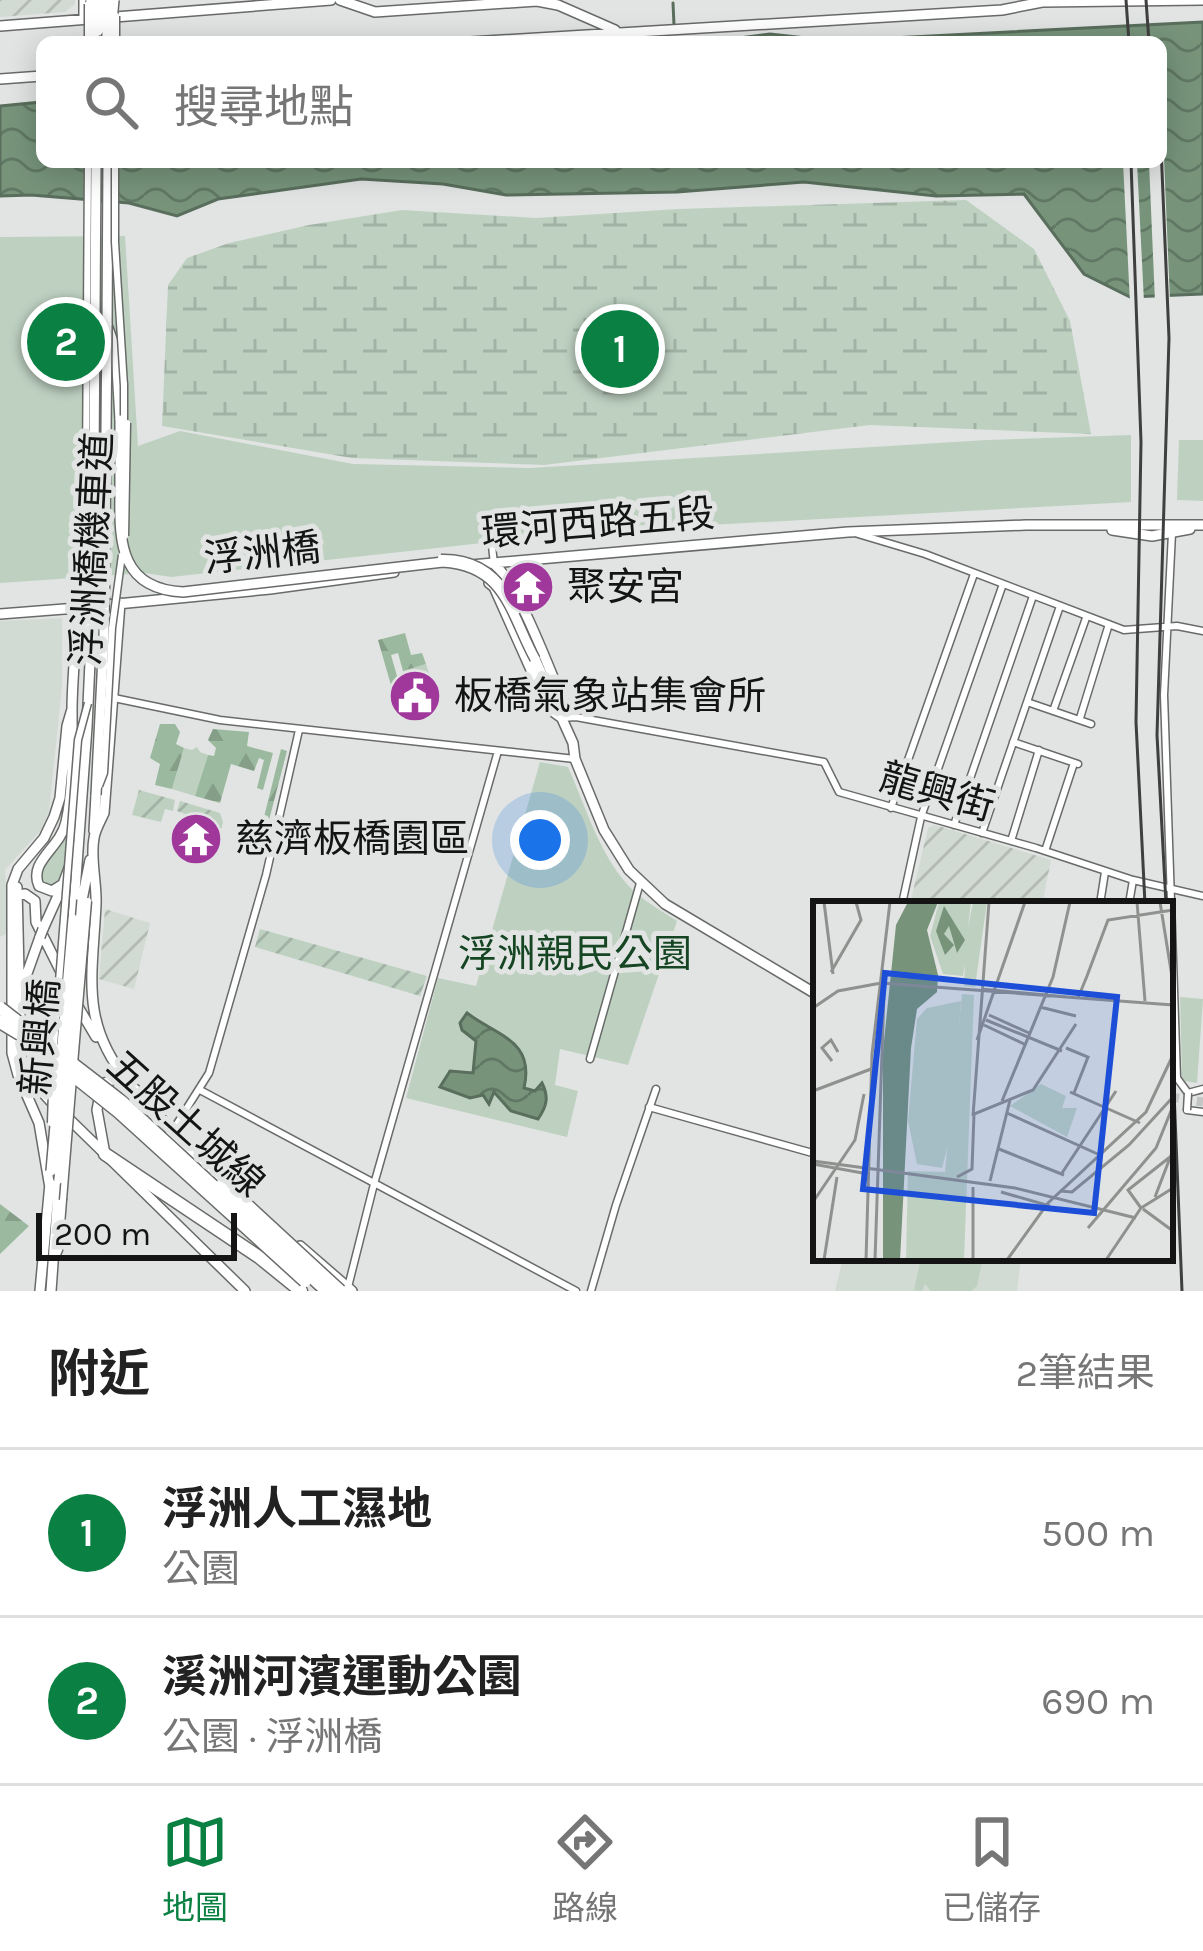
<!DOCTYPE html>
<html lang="zh-TW">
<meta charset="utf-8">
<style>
:root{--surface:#fff;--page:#f6f6f6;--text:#222;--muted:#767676;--line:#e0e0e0;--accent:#0b8043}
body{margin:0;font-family:Karla,"Noto Sans TC",sans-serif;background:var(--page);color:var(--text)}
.scale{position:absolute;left:36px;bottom:30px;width:201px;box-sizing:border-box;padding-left:12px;border:6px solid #131413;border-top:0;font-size:33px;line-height:42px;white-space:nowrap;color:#131413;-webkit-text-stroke:9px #e1e4e2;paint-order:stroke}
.you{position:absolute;left:540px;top:840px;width:42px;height:42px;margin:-30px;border:9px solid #fff;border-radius:50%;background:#1a73e8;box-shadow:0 0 0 18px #1a73e833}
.badge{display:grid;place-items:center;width:78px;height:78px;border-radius:50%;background:var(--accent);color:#fff;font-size:39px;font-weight:700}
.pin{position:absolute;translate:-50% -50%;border:6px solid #fff;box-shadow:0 3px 12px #0006}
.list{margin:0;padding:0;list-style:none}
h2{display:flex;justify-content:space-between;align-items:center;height:156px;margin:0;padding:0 48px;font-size:51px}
h2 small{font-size:39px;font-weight:400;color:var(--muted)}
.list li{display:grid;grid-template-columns:78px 1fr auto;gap:36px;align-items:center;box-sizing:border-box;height:168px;padding:0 48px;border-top:3px solid var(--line)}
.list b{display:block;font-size:45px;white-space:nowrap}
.list p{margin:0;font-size:39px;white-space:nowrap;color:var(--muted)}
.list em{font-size:39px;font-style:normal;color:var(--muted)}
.icon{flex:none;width:66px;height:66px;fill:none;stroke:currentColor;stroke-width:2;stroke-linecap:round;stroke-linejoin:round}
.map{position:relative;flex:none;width:1203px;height:1291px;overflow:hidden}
.search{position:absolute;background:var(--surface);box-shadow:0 6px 30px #0003;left:36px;right:36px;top:36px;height:132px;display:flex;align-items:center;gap:30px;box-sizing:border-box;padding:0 42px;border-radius:18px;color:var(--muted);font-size:45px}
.sheet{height:492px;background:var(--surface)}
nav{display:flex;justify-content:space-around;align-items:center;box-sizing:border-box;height:168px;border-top:3px solid var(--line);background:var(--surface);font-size:33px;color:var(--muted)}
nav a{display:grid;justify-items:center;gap:6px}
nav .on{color:var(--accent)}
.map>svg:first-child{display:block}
</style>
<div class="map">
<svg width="1203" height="1291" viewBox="0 0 1203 1291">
<defs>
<pattern id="industrial-furrows" width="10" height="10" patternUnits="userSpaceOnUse" patternTransform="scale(3)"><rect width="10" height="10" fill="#d2dbd3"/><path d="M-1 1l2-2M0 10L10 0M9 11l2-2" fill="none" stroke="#b3bbb4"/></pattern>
<pattern id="forest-firs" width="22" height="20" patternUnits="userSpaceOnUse" patternTransform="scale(3)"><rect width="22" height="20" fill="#9ab99f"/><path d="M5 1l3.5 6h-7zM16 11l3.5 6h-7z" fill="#849e88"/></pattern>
<pattern id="wetland-marsh" width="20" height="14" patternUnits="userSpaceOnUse" patternTransform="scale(3)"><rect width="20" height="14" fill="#bed1c1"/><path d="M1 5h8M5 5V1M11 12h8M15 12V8" fill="none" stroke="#a2b3a5"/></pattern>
<pattern id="garden-furrows" width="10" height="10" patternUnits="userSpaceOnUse" patternTransform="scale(3)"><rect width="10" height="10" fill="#bed1c1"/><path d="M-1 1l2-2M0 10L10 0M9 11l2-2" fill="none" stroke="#a2b3a5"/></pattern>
<pattern id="water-waves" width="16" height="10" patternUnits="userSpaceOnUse" patternTransform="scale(3)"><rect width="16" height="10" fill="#77947b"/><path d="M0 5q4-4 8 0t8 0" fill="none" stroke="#607864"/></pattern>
</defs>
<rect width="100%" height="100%" fill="#e1e4e2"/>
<path fill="#d2dbd3" d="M62,618v69l-13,124 -7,18 -37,41 4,62 -9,5v-316z
M843,1258h178l-4,33h-182z"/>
<path fill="url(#industrial-furrows)" d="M0,0h75v4l-10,8 -65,5z
M935,825l116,35 -8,40 11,4h-144l18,-76z
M105,909l45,14 -16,66 -35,-10z"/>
<path fill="#bed1c1" d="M125,236l13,210 42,-15 173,33 177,4 457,-28 144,-5v67l-548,30 -412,45 -26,-4 -145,10v-346z
M1179,440h24v61l-26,-1z
M426,664l13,41 -23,7 -13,-41z
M197,747l3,5 8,3 -13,41 -23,-7 12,-41 8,2z
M540,762l28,5c19,42 33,95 69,127 12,10 27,18 40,27l-49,144 -68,-16 -5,36 23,6 -11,46 -161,-39 32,-120 38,8z
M68,831c0,19 1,39 -12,53l-10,1 -6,-8 1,-6z
M1180,997l23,2 -6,84 -12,-2 -3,-4z
M921,1258h62l-6,28 -6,5h-40l-6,-7 -3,7 -8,-1z"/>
<path fill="url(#forest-firs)" d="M405,633l6,22 11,-2 4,11 -23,7 -5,-18 -7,2 12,42 -8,2 -17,-59z
M160,724h15l5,8 -4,12 8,4 -12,41 -17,-4 5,-21 -10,-6z
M213,729l36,3 -2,14 26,7 -10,37 -6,-2 7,-28 -5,-2 -5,13 -23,-7 -11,39 -25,-7 13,-41 6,1 2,-8 -8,-8z
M281,749l6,2 -25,96 -7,-1 -2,5 -11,-3 4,-16h4l2,-5 -4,-2 2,-5 6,3 -4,16 6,2z
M0,1204l29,22 -29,28z"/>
<path fill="url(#wetland-marsh)" d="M966,200l68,49 36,72 21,113 -221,-9 -326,40 -192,-7 -190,-32 6,-141 19,-27 42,-15 80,-18 93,-15 134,8 143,-9z"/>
<path fill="url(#garden-furrows)" d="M139,790l36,10 -2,11 -8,-2 -4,13 -29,-7z
M180,801l40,12 3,9 -5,17 -38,-10 5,-15 -8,-3z
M260,929l167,47 -7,20 -165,-49z"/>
<path fill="url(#water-waves)" stroke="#596e5c" stroke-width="3" d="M1203,22v272l-73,3 -46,-23 -60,-80 -88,2 -132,-14 -127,10 -171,3 -63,-11 -82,-5 -143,20 -41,17 -48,-13 -98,-8 -31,1v-90l42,-4v60h1119v-120h-452l61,-8 63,7z
M467,1013c30,23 68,27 57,75l11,3 7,-8c7,14 5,23 -4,36l-27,-8 -17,-19 -5,12 -6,-9 -13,3 -30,-11 10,-16 23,2 3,-32 -14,-11 -2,-7z"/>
<path fill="#e1e4e2" d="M1161,86l9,215 -15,1 -6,-140h12z
M1123,162h14l7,140 -14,1z"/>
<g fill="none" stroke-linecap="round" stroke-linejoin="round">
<path stroke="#596e5c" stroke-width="3" d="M673,3l1,22"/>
<path stroke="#c2c5c3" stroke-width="9" stroke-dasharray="9 4.5" stroke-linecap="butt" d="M1170,1097l33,5"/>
<g stroke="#686b68" stroke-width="9">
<path id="street" d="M1172,533l-8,162 13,383 11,15
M858,534l67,20 199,76 53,-4 26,5
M492,546l2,18
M114,698l106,22 355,39
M1027,702l64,22
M1053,711l33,-93
M562,718l14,-1 248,45 15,30 197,56 97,32 70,16
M1080,718l29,-94
M1013,742l65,22
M891,808l83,-234
M954,825l79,-229
M982,833l78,-227
M1011,841l28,-91
M1045,851l29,-88
M902,904l19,-87 82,-233
M1100,904l5,-32
M1129,904l4,-24
M590,1059l50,-176
M200,1090l376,201
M1188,1093l15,-4
M649,1107l167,47
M1187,1110l16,2
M173,1130l36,-57 57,-198 33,-145
M55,1259l4,-9 4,-50
M344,1287h4l26,-103 124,-433
M591,1291l25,-86 40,-116"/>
</g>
<g stroke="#686b68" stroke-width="12">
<path id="secondary" d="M340,0l35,12 162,-11 21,4 57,25
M84,19v-19
M0,26l331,-26
M470,42l532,-32 40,-8 160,-2
M0,79l42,-3
M108,162l-1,163 9,25 4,70
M1112,530l40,6 38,-7
M494,564c24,20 56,107 70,140l-1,9
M471,565l377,-33 178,-7h177
M489,583l5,4 54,121 14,10
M120,603l-16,210c-3,7 -9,17 -10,25 -4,21 3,45 2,66 -3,69 -17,119 32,177
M107,605l163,-16 124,-17
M76,609c1,34 -4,67 -4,102 0,36 2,75 -6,111 -6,27 -38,39 -27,64l13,5 11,-7 15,-40
M0,614l90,-7
M535,659l38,84 2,16 29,71 25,40 36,34 151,90
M94,831l2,-36
M17,887l4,171 11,23 22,24
M14,896l11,-2 10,7 1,21 26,52
M82,900l8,-40
M73,919l14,-192 4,-87
M43,929l18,-40
M25,979l15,-42
M77,1005l19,32
M66,1116l39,38
M176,1135l-41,-46 -18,-11 -15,6 -5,26 8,44 140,137
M50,1188l-11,-65 -21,-48 -6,-22v-168l6,-16 26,-31 10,-21 6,-19 7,-72 5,-17
M300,1246l52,45
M40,1291l10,-108
M51,1291l8,-112"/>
</g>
<g stroke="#686b68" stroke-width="15">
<path id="highway" d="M172,1131l51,52
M105,1154l154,103 42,34"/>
</g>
<use href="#street" stroke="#fff" stroke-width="6"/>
<use href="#secondary" stroke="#fff" stroke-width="9"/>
<use href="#highway" stroke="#fff" stroke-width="12"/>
<path stroke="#3e3f3e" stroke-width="3" d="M1126,0l3,42
M1146,0l3,42
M1161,147l8,191 -12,397 9,169
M1131,162l10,280 -5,280 9,182
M1170,991l12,300"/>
<g stroke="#686b68" stroke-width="9" stroke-linecap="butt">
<path id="street-bridge" d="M88,42v-38
M116,42v-26
M88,162l-3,466 4,9
M115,162v80l9,144
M124,425v-42
M125,536l2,-113
M441,558c38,-1 62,20 76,53
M99,786l5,-13 8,-145 10,-73
M54,1045l24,-305 10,-37
M74,1064l14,-163
M1187,1110l1,-17
M51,1123l2,-65
M63,1200l10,-122"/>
</g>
<g stroke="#686b68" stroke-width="12" stroke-linecap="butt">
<path id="secondary-bridge" d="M91,0l4,42
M106,0l1,37
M98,31v-31
M110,42l4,-42
M120,420c0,25 0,50 0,76 -1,49 2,93 63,96l260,-30c63,4 67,51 92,97
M91,640l2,-26 3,-452
M96,795l8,-158 3,-312
M40,937l3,-8
M51,1171l22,-252
M59,1179l23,-279"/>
</g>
<g stroke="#686b68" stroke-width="15" stroke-linecap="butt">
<path id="highway-bridge" d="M0,1008l122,94 205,189
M0,1022l30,18
M50,1057l69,55 186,169
M223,1183l117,108"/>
</g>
<use href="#street-bridge" stroke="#fff" stroke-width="6"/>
<use href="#secondary-bridge" stroke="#fff" stroke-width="9"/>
<use href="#highway-bridge" stroke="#fff" stroke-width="12"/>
</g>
<defs>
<g id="temple-disc" transform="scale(2.7)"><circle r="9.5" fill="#a0389c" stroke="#e1e4e2"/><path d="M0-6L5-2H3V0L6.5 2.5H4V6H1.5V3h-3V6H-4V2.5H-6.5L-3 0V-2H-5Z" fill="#fff"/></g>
<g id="civic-disc" transform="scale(2.7)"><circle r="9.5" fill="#a0389c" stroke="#e1e4e2"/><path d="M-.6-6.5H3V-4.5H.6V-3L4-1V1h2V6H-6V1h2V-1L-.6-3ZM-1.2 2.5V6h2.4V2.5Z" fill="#fff"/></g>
</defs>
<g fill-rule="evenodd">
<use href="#temple-disc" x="528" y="587"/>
<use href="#civic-disc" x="415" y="696"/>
<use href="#temple-disc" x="196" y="839"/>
</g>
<g text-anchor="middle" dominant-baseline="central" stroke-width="10" stroke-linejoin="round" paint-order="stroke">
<g font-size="39" fill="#131413" stroke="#e1e4e2">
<text transform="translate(598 523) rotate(-5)">環河西路五段</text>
<text transform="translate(92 549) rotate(-87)">浮洲橋機車道</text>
<text transform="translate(262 553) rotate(-6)">浮洲橋</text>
<text transform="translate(937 792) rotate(16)">龍興街</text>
<text transform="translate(40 1037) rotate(-85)">新興橋</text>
<text transform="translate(186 1124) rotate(42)">五股土城線</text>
</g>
<g font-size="39" fill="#131413" stroke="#e1e4e2" text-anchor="start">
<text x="567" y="587">聚安宮</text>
<text x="454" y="696">板橋氣象站集會所</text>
<text x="235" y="839">慈濟板橋園區</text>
</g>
<g font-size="39" fill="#154522" stroke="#e1e4e2">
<text x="575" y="954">浮洲親民公園</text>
</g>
</g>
<g transform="translate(813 901)">
<rect width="360" height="360" fill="#e1e4e2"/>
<path d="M126,1h32l-3,26 5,-26h14l-12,85 -11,-1 1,-21 -2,11 -20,-2 -13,-38zM149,93l12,1 -10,265h-58l2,-89 37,1zM228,183l25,12 -4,12h15l-10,29 -57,-31z" fill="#bed1c1"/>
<path d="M148,100l-10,133 -9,34 -25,-4 -9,-43 9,-102 10,-11z" fill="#bed1c1"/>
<path d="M95,1h30l-11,28 11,45 -1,17 -20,17 -6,39 -11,212h-17v-209l13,-126zM131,5l21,34 -8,13 -8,-27 -5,8 10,11 -9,10 -9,-24z" fill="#77947b"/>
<path fill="none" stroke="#8f918f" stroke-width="3" d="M11,1l9,72M324,1l8,99M347,1l13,81M18,71l30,-52 -5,-18M274,75l21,-56 65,-10M168,88l97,9 9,-22M227,106l36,9M0,107l25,-17 43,-8 292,22M176,114l40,18M173,119l76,31M171,124l40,19M164,139l48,-138M253,147l22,9 -14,36M19,160l-10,-13 9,-8 7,12M0,190l58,-22M257,191l70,31M189,200l51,-124 17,-75M194,212l95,43M160,215l16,-214M186,248l65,26M0,260l202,27 121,30M0,263l55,10M249,272l54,-82M144,276l15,-8 2,-55 59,-24 43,-66M177,280l20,-81M247,290l12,1 57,-47 44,-48M188,291l49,14M342,296l18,-47M0,301l42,-62 9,-46M328,307l-13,-18 42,-33M330,308l30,22M275,327l68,-80 17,-42M11,359l13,-83M53,359l6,-206 18,-152M62,359l9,-267M160,359v-73M194,359l41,-57 98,-91 27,-57M293,359l35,-52 32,-20"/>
<path fill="#1d4ed8" fill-opacity="0.15" stroke="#1d4ed8" stroke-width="6" d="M72,72l232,24 -23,216 -231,-24z"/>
<rect width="360" height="360" fill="none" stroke="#131413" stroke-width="6"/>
</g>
</svg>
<div class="scale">200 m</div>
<div class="you"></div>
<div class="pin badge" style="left:620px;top:349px">1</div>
<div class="pin badge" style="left:66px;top:342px">2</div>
<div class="search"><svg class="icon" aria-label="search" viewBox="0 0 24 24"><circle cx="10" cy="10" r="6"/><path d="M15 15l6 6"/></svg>搜尋地點</div>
</div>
<section class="sheet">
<h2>附近<small>2筆結果</small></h2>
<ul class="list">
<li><span class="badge">1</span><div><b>浮洲人工濕地</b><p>公園</p></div><em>500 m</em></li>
<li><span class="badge">2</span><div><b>溪洲河濱運動公園</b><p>公園 · 浮洲橋</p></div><em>690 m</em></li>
</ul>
</section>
<nav>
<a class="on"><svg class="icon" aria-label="map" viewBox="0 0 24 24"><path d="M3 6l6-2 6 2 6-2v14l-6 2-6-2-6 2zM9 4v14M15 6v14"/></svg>地圖</a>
<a><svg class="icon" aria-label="directions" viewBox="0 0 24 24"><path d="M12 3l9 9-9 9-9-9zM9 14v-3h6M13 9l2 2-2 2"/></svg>路線</a>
<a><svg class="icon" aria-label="saved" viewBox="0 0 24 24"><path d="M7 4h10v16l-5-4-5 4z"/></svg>已儲存</a>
</nav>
